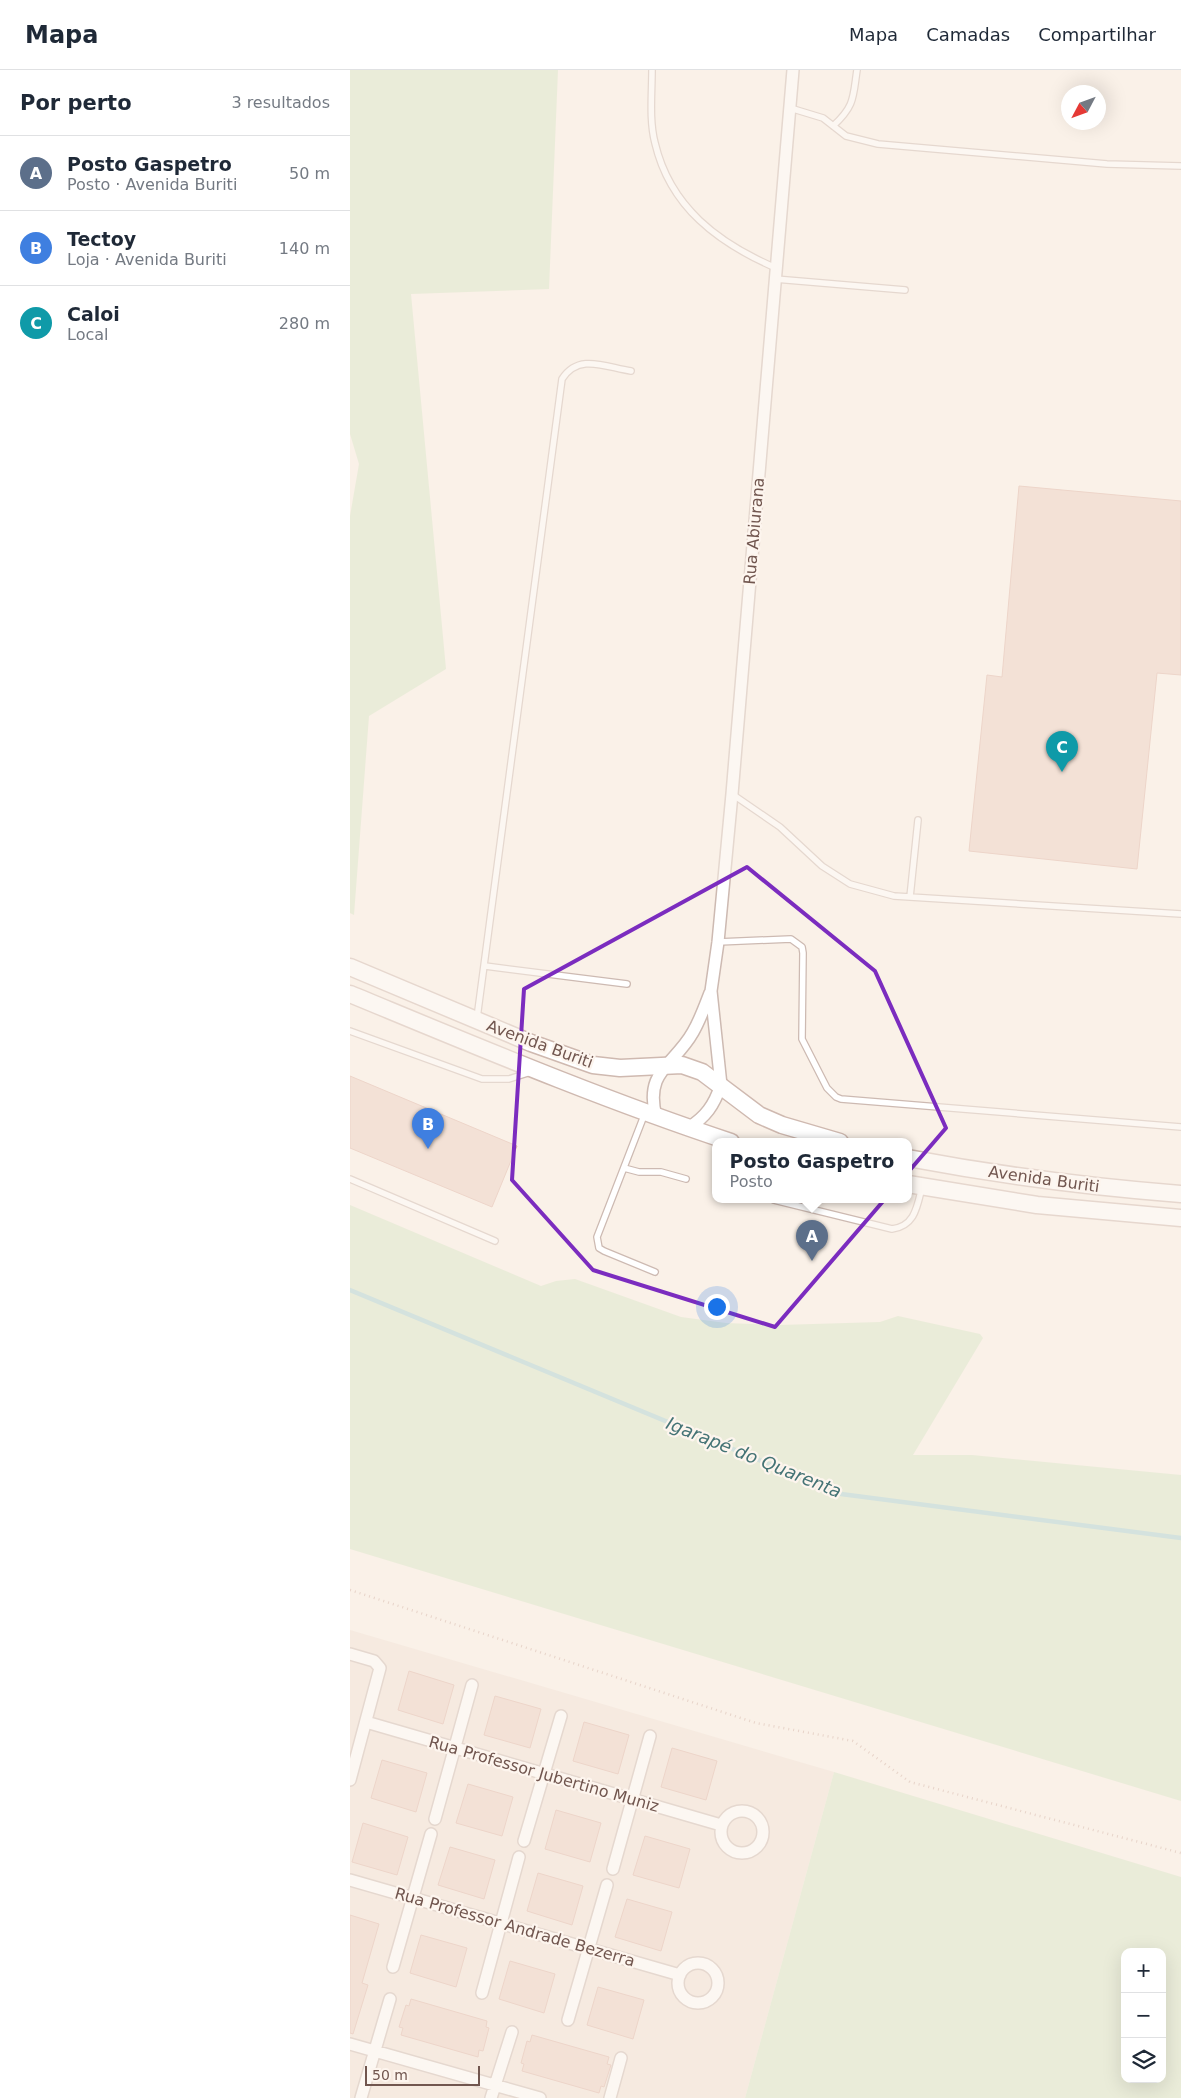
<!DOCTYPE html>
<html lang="pt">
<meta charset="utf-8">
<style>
:root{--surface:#fff;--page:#f2f2f3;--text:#1f2937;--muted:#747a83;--line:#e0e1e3;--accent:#111827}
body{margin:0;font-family:"DejaVu Sans",sans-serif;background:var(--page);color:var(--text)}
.controls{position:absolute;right:15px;bottom:15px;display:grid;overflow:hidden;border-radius:10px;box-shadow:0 5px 20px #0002}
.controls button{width:45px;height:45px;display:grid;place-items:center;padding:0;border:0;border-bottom:1px solid var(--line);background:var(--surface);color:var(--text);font:25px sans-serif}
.compass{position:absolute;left:711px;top:15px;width:45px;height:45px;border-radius:50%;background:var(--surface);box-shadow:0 5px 20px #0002;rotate:229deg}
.scale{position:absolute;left:15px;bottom:12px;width:115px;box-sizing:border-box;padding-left:5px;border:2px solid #71564f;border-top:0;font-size:14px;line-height:18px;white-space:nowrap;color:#71564f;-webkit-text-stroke:4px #fdf5ee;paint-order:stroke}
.you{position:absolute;left:366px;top:1236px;width:18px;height:18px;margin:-12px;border:4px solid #fff;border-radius:50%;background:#1a73e8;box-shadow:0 0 0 8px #1a73e833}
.badge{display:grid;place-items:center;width:32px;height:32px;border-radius:50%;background:var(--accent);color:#fff;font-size:16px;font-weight:700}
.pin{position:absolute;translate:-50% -41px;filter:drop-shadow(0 1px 2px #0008)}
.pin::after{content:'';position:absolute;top:26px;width:18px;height:15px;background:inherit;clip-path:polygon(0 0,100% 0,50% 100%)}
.popup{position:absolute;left:362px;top:1068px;width:200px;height:65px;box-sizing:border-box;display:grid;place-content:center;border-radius:10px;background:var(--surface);filter:drop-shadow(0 1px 4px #0005);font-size:16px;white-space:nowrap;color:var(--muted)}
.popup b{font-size:19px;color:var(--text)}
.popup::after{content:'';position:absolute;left:50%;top:100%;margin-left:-10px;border:10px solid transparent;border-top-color:var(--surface)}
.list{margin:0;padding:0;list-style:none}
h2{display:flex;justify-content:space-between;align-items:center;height:65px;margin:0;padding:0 20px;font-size:21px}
h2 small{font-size:16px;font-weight:400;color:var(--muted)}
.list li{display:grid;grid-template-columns:32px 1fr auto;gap:15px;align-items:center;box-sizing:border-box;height:75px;padding:0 20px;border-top:1px solid var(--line)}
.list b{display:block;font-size:19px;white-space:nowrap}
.list p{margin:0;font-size:16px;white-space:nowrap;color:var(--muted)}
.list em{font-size:16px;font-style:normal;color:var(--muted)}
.icon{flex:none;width:28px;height:28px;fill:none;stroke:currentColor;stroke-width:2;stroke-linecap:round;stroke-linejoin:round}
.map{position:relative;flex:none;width:831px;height:2028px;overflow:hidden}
header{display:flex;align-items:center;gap:30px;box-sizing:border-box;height:70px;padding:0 25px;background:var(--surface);border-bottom:1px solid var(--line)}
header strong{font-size:24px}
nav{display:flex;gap:28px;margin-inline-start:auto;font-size:18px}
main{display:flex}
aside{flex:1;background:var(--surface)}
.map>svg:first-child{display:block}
</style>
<header>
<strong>Mapa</strong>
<nav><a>Mapa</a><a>Camadas</a><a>Compartilhar</a></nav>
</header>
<main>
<aside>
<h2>Por perto<small>3 resultados</small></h2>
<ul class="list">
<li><span class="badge" style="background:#5c6f8a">A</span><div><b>Posto Gaspetro</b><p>Posto · Avenida Buriti</p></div><em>50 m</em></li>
<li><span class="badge" style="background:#3f7fe0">B</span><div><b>Tectoy</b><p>Loja · Avenida Buriti</p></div><em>140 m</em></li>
<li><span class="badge" style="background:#0f9aa8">C</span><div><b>Caloi</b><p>Local</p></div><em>280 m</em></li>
</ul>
</aside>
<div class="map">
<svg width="831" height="2028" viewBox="0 0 831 2028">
<rect width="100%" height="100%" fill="#faf1e8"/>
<path fill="#f1e2d7" d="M0,1560l484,142 -89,326h-395z"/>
<path fill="#d8e6c8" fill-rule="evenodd" d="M0,0h208l-9,219 -138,5 35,375 -77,47 -15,199 -4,-2v-397l9,-52 -9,-30z
M0,1135l191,81 15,-5 19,-2 106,38 45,6 54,2 100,-3 18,-6 82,18 3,4 -70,117h59l209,20v326l-831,-252z
M484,1702l347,105v221h-436zM775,1882h37v127h-37z"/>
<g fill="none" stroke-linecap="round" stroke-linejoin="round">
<path stroke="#a6d1d2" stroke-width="4.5" d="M0,1220l491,204 340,44"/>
</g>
<path fill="#eccec2" stroke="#ddb3a4" d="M669,416l162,15v174l-24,-2 -20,196 -168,-18 18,-176 15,2z
M0,1006l167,70 -25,61 -142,-59z
M59,1601l45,14 -11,39 -45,-14z
M145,1626l46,13 -11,39 -46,-13z
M234,1652l45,13 -11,39 -45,-13z
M322,1678l45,13 -11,39 -45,-13z
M32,1690l45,13 -11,39 -45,-14z
M118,1714l45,13 -11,39 -46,-13z
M206,1740l45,13 -11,39 -45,-13z
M13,1753l45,14 -11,38 -45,-13z
M295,1766l45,13 -11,39 -46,-13z
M100,1777l45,13 -11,39 -46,-14z
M188,1803l45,13 -11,39 -45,-14z
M277,1829l45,13 -11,39 -46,-14z
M0,1845l29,9 -17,59 6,2 -15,49 -3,-1z
M71,1865l46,13 -11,39 -46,-14z
M160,1891l45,13 -11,39 -45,-14z
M248,1917l46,13 -11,39 -46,-14z
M61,1929l76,22 -1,6 3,1 -6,23 -4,-1 -1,7 -77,-22 2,-7 -4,-1 7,-22 3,1z
M182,1965l77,22 -2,7 4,1 -7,22 -3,-1 -2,7 -77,-22 2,-7 -3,-1 6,-22 3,1z"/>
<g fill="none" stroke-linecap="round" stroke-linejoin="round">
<g stroke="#cdbab2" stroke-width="8">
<path id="lane" d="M302,0c0,24 -3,50 3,73 15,64 63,100 121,125
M440,38l33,10 23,18 32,8 229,20 74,2
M483,56c22,-20 20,-29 24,-56
M425,209l130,11
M382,724l48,33 42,39 28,18 44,12 287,18
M560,827l8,-77
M368,872l73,-3 11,8 1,6 -1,86 25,49 9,9 5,2 340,28
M135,896l142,18
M127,948l85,-639c17,-26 43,-12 69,-8
M0,961l132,48h27l22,-7
M295,1043l-48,124 2,11 5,3 51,21
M274,1098l15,4h22l25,7
M0,1109l145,62
M424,1130l118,29c23,-3 25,-22 30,-42"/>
</g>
<g stroke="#cdbab2" stroke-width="14">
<path id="street" d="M306,1047c-12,-47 18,-51 37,-85 7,-12 12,-26 17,-39
M338,1058c18,-11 26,-23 33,-43l-10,-94 7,-49 14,-148 61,-724
M0,1584l24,7 6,7 -30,112
M16,1652l355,103
M371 1762a21 21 0 1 1 42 0a21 21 0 1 1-42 0Z
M85,1749l37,-134
M174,1771l37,-125
M263,1799l37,-133
M0,1810l330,95
M328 1913a20 20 0 1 1 40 0a20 20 0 1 1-40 0Z
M43,1897l38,-133
M132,1923l37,-136
M218,1950l39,-135
M0,1974l190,54
M11,2028l29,-99
M141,2028l21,-66
M260,2028l11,-40"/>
</g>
<g stroke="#cfb9b0" stroke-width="19">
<path id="secondary" d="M0,897l181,76 62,22 27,3 62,-3 20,7 57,43 23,10 58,17
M0,924c126,52 251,105 381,148
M558,1088c90,17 181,29 273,36
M558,1114l129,21 144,13"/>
</g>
<path stroke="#d1b1a5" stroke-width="2.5" stroke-dasharray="1 4" stroke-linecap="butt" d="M0,1520l406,133 97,18 57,41 271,71"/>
<use href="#lane" stroke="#fff" stroke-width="5.5"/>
<use href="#street" stroke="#fff" stroke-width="11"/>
<use href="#secondary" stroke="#fff" stroke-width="16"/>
</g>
<path d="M0 0H831V2028H0ZM397,797l128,104 71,157 -171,199 -182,-57 -81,-90 12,-191z" fill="#faf1e8" fill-opacity=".55" fill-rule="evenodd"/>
<path fill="none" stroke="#7b2cbf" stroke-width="4" stroke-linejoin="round" d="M397,797l128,104 71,157 -171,199 -182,-57 -81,-90 12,-191z"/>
<g text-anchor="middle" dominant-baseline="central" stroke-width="4.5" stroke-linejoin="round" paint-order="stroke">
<g font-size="16" fill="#71564f" stroke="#fdf5ee">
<text transform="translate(404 461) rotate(-85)">Rua Abiurana</text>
<text transform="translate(190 974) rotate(20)">Avenida Buriti</text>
<text transform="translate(694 1109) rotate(8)">Avenida Buriti</text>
<text transform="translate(194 1704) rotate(16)">Rua Professor Jubertino Muniz</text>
<text transform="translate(165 1857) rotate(16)">Rua Professor Andrade Bezerra</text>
</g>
<g font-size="18" font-style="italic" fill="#447375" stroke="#fdf5ee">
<text transform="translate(404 1387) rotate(22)">Igarapé do Quarenta</text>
</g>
</g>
</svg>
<div class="controls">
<button>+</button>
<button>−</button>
<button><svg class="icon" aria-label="layers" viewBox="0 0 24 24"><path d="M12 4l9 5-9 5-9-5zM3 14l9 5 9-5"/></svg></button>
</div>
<svg class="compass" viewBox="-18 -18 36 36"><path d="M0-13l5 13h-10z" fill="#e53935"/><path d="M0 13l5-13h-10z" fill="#747a83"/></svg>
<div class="scale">50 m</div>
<div class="you"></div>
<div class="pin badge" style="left:462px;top:1191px;background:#5c6f8a">A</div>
<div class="popup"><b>Posto Gaspetro</b>Posto</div>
<div class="pin badge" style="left:78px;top:1079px;background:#3f7fe0">B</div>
<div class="pin badge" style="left:712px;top:702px;background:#0f9aa8">C</div>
</div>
</main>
